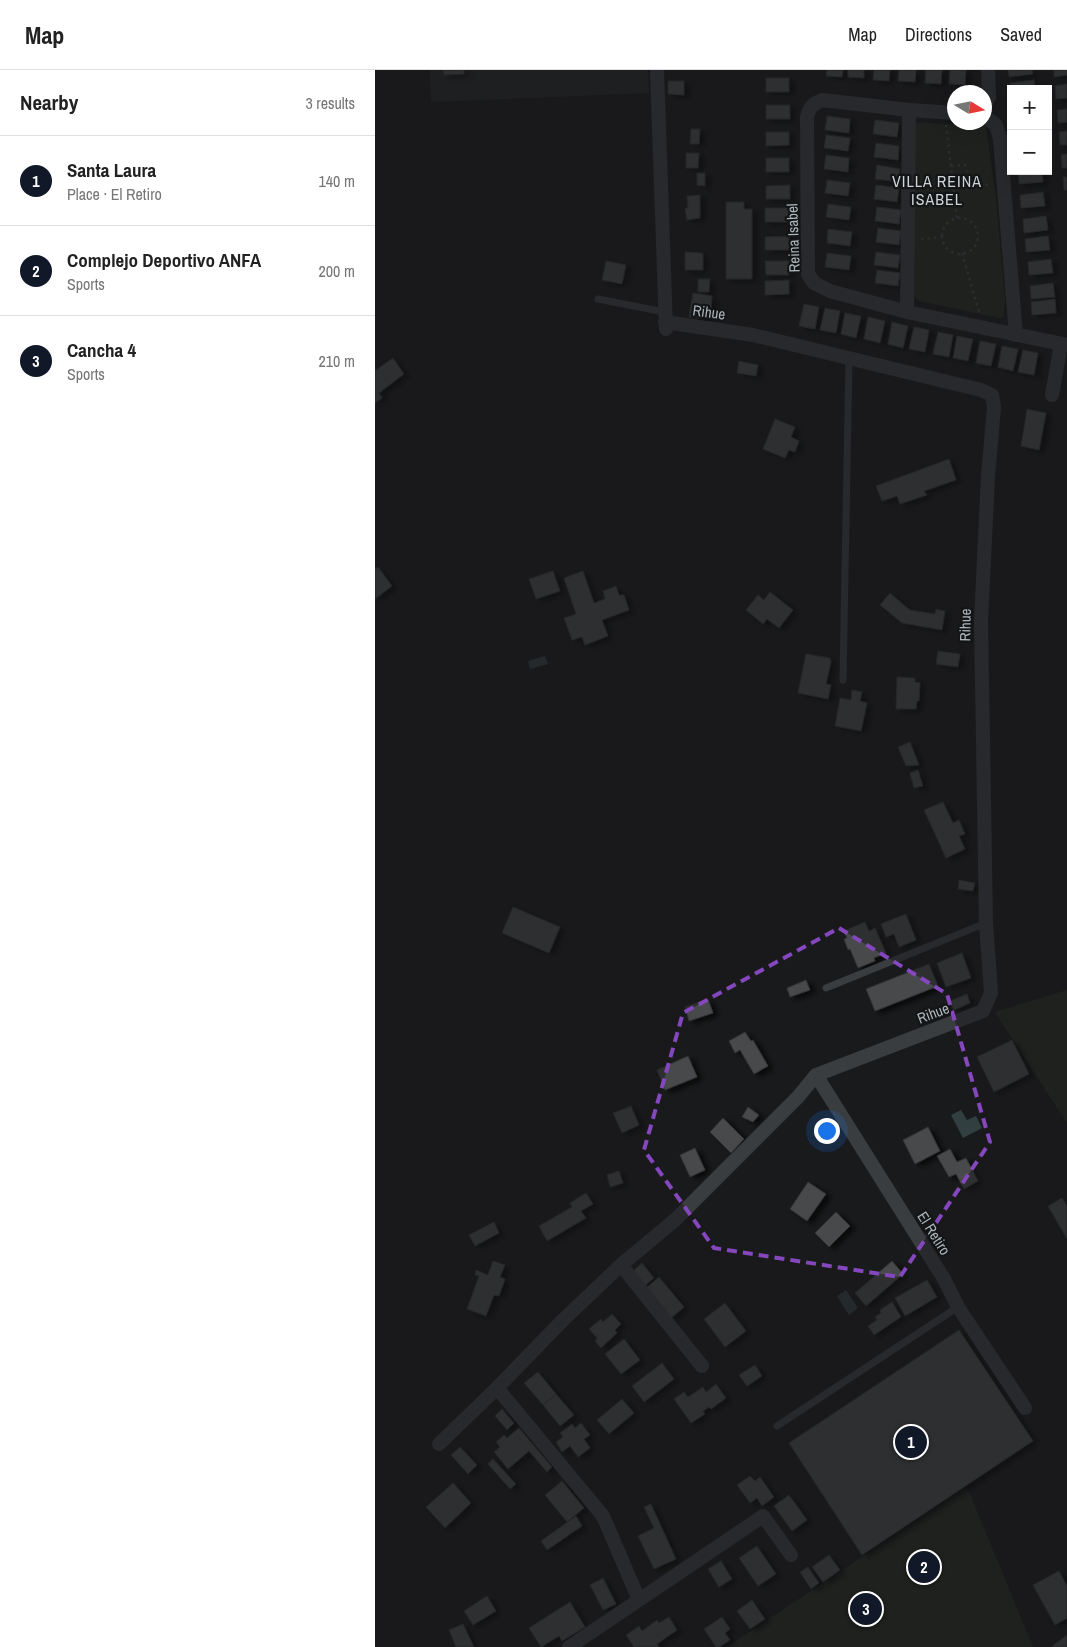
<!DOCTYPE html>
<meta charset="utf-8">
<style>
:root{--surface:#fff;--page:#f6f6f6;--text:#222;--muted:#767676;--line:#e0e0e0;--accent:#111827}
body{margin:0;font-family:"Archivo Narrow",sans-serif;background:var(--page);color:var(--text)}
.controls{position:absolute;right:15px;top:15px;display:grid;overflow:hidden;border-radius:0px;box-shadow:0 5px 20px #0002}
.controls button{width:45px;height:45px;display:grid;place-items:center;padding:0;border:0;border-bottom:1px solid var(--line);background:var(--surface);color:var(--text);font:25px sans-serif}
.compass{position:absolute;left:572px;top:15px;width:45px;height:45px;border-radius:50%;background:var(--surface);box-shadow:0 5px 20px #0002;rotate:100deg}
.you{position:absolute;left:451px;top:1060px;width:18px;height:18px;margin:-12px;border:4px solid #fff;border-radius:50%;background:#1a73e8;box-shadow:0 0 0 8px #1a73e833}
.badge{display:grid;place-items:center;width:32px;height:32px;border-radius:50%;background:var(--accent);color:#fff;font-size:16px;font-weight:700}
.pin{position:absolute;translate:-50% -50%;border:2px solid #fff;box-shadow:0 1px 5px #0006}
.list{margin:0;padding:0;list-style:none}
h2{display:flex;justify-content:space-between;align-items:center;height:65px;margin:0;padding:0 20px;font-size:21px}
h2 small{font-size:16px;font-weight:400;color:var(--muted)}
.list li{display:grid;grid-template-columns:32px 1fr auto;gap:15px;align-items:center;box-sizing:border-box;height:90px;padding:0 20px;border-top:1px solid var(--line)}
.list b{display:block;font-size:19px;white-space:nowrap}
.list p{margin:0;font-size:16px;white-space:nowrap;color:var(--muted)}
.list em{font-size:16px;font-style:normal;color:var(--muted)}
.map{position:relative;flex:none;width:692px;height:1577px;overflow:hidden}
header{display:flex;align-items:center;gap:30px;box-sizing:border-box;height:70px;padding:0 25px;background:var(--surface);border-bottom:1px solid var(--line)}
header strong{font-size:24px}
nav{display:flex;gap:28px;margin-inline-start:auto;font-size:18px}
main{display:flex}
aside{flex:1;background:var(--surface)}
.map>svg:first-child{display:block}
</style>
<header>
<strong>Map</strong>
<nav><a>Map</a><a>Directions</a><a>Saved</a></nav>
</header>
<main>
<aside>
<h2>Nearby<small>3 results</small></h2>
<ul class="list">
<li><span class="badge">1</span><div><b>Santa Laura</b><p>Place · El Retiro</p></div><em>140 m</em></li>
<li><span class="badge">2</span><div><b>Complejo Deportivo ANFA</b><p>Sports</p></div><em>200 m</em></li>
<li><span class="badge">3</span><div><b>Cancha 4</b><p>Sports</p></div><em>210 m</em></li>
</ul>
</aside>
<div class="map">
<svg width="692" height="1577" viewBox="0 0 692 1577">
<defs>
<filter id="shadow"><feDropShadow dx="5.5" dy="3" stdDeviation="2.5" flood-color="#0009"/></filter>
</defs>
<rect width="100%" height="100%" fill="#191a1b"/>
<path fill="#252628" d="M55,0h218l1,23 -218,9z"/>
<path fill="#242b23" d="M545,52l46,4 17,-2 3,5 10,68 9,105 -2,15 -3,1 -81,-17 -6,-6 2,-172z
M692,920v133l-72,-111z
M592,1417l66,160h-306z"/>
<path fill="#313f41" d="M170,586l3,8 -18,5 -2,-8z
M586,1040l6,10 9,-4 6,12 -19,10 -12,-23z
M471,1220l12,18 -9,7 -12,-19z"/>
<path fill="#46484b" stroke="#333537" filter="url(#shadow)" d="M68,0h21v4l-20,1z
M452,0h16l-1,7 -16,-1z
M473,0h16v8l-16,-1z
M499,0h16l-1,11 -16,-1z
M524,0h17l-1,12 -17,-1z
M551,0h16l-1,14 -16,-1z
M575,0h16l-1,15 -16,-1z
M633,0h24l1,4 -24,3z
M679,0h13v5l-13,2z
M391,8h23v14h-23z
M659,10l1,9h-24v1l-1,-7z
M293,11h16v14l-16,-1z
M692,14v14l-11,1 -1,-13z
M391,35h24v14h-24z
M692,39v13l-9,1 -1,-13z
M452,46l23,3 -1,14 -24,-3z
M500,50l24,3 -2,14 -24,-3z
M316,59h9l-1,15h-9z
M692,61v14h-7l-1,-13z
M391,62h23v13l-23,1z
M451,65l24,3 -2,13 -24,-3z
M501,73l23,3 -1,14 -24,-3z
M311,83h13l-1,15h-12z
M692,84v14h-5l-1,-13z
M451,85l23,3 -1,14 -24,-3z
M391,88h23v14h-23z
M502,95l23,4 -1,13 -24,-3z
M643,101h24l1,11 -24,2z
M322,103h8v13l-8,-1z
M688,107h4v13h-3z
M452,110l23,3 -2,13 -23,-3z
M415,115v14h-24v-13z
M501,115l23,3 -2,14 -23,-3z
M668,122l2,14 -24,2 -1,-13z
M325,125v23l-13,2 -2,-12h3l-1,-12z
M351,132h18v7h8v70h-26z
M453,134l23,3 -2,13 -23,-3z
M502,137l24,3 -2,14 -24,-3z
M390,138h24v14h-24z
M671,146l2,14 -24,3 -1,-14z
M503,158l23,3 -2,14 -23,-3z
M453,159l24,3 -2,14 -23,-3z
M414,166v14h-24v-13z
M673,166l2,14 -24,2 -1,-13z
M310,182l18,1v17h-18z
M501,182l24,3 -2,13 -24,-3z
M452,183l24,3 -2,14 -24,-3z
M676,189l2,14 -24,2 -1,-13z
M231,191l20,4 -4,19 -20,-4z
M390,191h24v14h-23z
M502,200l23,3 -2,13 -23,-3z
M323,209h12l-1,13h-11z
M414,210v14l-24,1v-14z
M678,213l2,14 -24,2 -1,-13z
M318,223l19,3 -1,12h-4l-1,11 -17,-2z
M680,229l1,14 -24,2 -1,-13z
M429,234l15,3 -4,22 -16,-3z
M450,238l15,3 -4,22 -16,-3z
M470,243l16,3 -5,22 -15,-4z
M493,247l17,4 -5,22 -16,-4z
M517,252l16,4 -5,22 -15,-4z
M539,257l15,3 -4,22 -16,-3z
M563,262l15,3 -4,22 -16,-3z
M582,266l16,3 -5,22 -15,-3z
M605,271l16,3 -5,22 -15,-3z
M627,276l16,3 -5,22 -15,-4z
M648,280l15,3 -4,22 -16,-3z
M18,288l11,16 -25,19 3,5 -7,5v-34l1,1z
M364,291l19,4 -2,11 -19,-3z
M652,339l19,4 -7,37 -18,-4z
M400,349l20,8 -4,10 8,4 -4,11 -6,-2 -4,8 -22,-9z
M574,389l7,21 -32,11 3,4 -27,9 -3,-8 -15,5 -6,-15z
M3,497l14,19 -17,13v-30z
M178,501l7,20 -24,8 -7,-20z
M208,501l11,32 11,-4 -2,-8 13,-5 3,9h5l5,15 -27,10 6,16 -23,9 -3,-8 -10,3 -8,-22 12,-4 -12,-36z
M395,522l23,18 -14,18 -12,-9 -4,5 -17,-14 12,-15 6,5z
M515,523l20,17 25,4 1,-5 9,2 -3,19 -40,-7 -22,-18z
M563,581l22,3 -2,13 -22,-3z
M431,584l24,4 1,4 -5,22 5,1 -3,14 -30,-6z
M522,607l18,1v4l5,1 -1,18h-2l-1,8h-20z
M477,620l10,2 -2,9 7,2 -6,28 -26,-5 5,-28 11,2z
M535,672l9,23 -13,1 -8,-19z
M543,700l5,16 -9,2 -4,-15z
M568,732l10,21 6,-3 6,14 -6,2 6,13 -19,9 -22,-48z
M584,810l16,3 -2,8 -15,-2z
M138,837l47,20 -11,26 -47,-20z
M531,844l10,26 -17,7 -5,-13 -8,3 -5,-13z
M490,852l4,9 6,-3 11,25 -12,5 1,3 -17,7 -8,-19 -2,1 -4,-11 3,-1 -3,-7z
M587,883l9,25 -25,9 -9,-24z
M554,894l9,22 -63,25 -9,-22z
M431,910l4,10 -20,7 -3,-9z
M592,924l3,9 -16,7 -4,-9z
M333,929l5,14 -24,8 -4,-14z
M370,962l6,9 2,-1 15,26 -14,8 -14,-24 -5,3 -6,-12z
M637,970l17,34 -35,18 -17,-35z
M313,986l9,21 -32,13 -8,-20z
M256,1036l8,19 -17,8 -9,-20z
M373,1037l11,8 -6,7 -11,-5z
M348,1048l21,21 -13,14 -21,-21z
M553,1057l12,24 -25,13 -12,-24z
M320,1078l10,22 -15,7 -10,-22z
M575,1079l7,13 9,-4 12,23 -14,8 -8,-15 -7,3 -12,-21z
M244,1101l4,12 -13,4 -3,-12z
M433,1112l18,12 -19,27 -17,-12z
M211,1123l7,11 -12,7 5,7 -39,23 -8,-15 33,-19 -2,-4z
M687,1128l5,8v33l-19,-33z
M461,1142l14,14 -21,21 -14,-14z
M119,1152l5,11 -24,13 -6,-11z
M118,1191l12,4 -5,12 5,2 -6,17 -5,-1 -8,21 -19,-7 12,-33 -4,-1 1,-5 12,5z
M517,1191l11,13 -37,32 -11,-13z
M267,1193l12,15 -11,9 -12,-14z
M284,1207l25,30 -14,12 -25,-30z
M552,1210l10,17 -32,19 -10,-18z
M517,1232l9,15 -27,18 -6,-9 9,-6 -2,-3 6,-4 -1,-3z
M350,1233l21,28 -21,16 -21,-28z
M237,1244l9,10 -6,6 2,3 -16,15 -6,-7 2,-3 -8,-9 12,-10 2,3z
M584,1260l74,111 -171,114 -73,-112z
M249,1269l16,21 -19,14 -16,-20z
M287,1293l12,16 -30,23 -12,-16z
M380,1295l7,11 -15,10 -8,-11z
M163,1302l18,22 -13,11 -19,-22z
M341,1314l10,14 -15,11 -2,-2 -6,4 2,3 -14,9 -17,-24 10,-7 4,5 15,-10 3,5z
M181,1324l18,21 -14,11 -17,-21z
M247,1329l12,14 -25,21 -12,-14z
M127,1339l12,14 -7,7 -12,-14z
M206,1353l9,12 -6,4 6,9 -12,9 -8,-11 -8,6 -6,-10 7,-5 -3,-4 12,-9 3,4z
M144,1358l33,39 -5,5 -18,-21 -21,18 -14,-17 6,-5 -4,-5 8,-7 3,3z
M85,1377l17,18 -9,9 -17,-19z
M118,1389l23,25 -6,5 -22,-25z
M375,1406l5,5 5,-4 14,20 -12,9 -5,-8 -7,5 -13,-18z
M187,1411l22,27 -17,14 -22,-27z
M78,1413l18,20 -26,25 -19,-21z
M414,1425l18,25 -15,11 -18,-25z
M276,1434l25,55 -22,10 -16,-33 16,-8 -10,-21z
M201,1446l6,10 -35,24 -6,-9z
M382,1476l19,28 -18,12 -19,-28z
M454,1485l11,15 -17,12 -11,-15z
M346,1491l11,18 -13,8 -11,-18z
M433,1497l11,16 -8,6 -11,-17z
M684,1501l8,15v32l-12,7 -22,-40z
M228,1508l13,26 -13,6 -13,-25z
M112,1526l9,15 -23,14 -9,-14z
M377,1530l13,19 -15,10 -13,-18z
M195,1532l15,25 -23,14 -3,-5 -18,11 -12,-19z
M294,1547l8,13 -20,14 2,3h-25l-8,-12 13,-9 3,5 15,-11 2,3z
M347,1547l8,12 -5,4 5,7 -11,7h-3l-12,-18z
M88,1554l11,23h-18l-7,-17z
M692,1565v12h-16z"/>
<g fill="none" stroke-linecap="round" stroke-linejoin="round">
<path stroke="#404447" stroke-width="2.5" stroke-dasharray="2.5 4" stroke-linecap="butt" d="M571,55l11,93
M576,96l14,-1c3,5 2,9 4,13 3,6 15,6 21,7
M567 166a18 18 0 1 1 36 0a18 18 0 1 1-36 0Z
M546,169l21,-2
M587,183l17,59"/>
<path stroke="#3a3d40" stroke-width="7" d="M223,229l66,13
M468,610l6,-321
M451,918l160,-65
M402,1356l181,-119"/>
<path stroke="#3a3d40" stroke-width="14" d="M282,0l9,259
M610,35l4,-8 -1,-27
M580,43l-46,-3 -87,-10c-9,4 -13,7 -15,17l1,157 6,9 16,8 77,21 160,33
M610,47l11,8 4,14 16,196
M532,242l2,-202
M677,325l9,-51
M441,1005l128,204 14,28 67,101
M246,1195l81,101
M122,1318l106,128 36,84 -70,47
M64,1374l58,-56 67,-69 57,-54 54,-45 123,-123 18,-22 167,-64 8,-18 -5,-70 -5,-302 7,-145 6,-69 -2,-12 -11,-5 -228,-55 -88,-13
M264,1530l124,-84 28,39"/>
</g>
<path d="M0 0H692V1577H0ZM464,858l108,66 43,148 -90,135 -186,-29 -70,-98 39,-137z" fill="#191a1b" fill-opacity=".55" fill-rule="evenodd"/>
<path fill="none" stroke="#8547be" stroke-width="4" stroke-dasharray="10 6" stroke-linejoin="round" d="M464,858l108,66 43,148 -90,135 -186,-29 -70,-98 39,-137z"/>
<g text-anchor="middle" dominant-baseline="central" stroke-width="4.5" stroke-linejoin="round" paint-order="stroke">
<g font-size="15" fill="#acb5ba" stroke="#141516">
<text transform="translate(418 168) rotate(-92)">Reina Isabel</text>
<text transform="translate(334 242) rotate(8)">Rihue</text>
<text transform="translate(590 555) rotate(-89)">Rihue</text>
<text transform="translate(558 943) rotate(-21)">Rihue</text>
<text transform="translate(559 1163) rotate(58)">El Retiro</text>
</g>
<g font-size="16" letter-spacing="1" fill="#cdd3d7" stroke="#141516">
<text x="562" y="111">VILLA REINA<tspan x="562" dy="18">ISABEL</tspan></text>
</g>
</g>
</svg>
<div class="controls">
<button>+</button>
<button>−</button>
</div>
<svg class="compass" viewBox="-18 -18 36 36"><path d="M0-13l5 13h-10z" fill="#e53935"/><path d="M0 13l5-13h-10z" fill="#767676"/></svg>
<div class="you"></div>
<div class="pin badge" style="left:536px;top:1372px">1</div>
<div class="pin badge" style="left:549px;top:1497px">2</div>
<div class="pin badge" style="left:491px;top:1539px">3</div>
</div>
</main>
